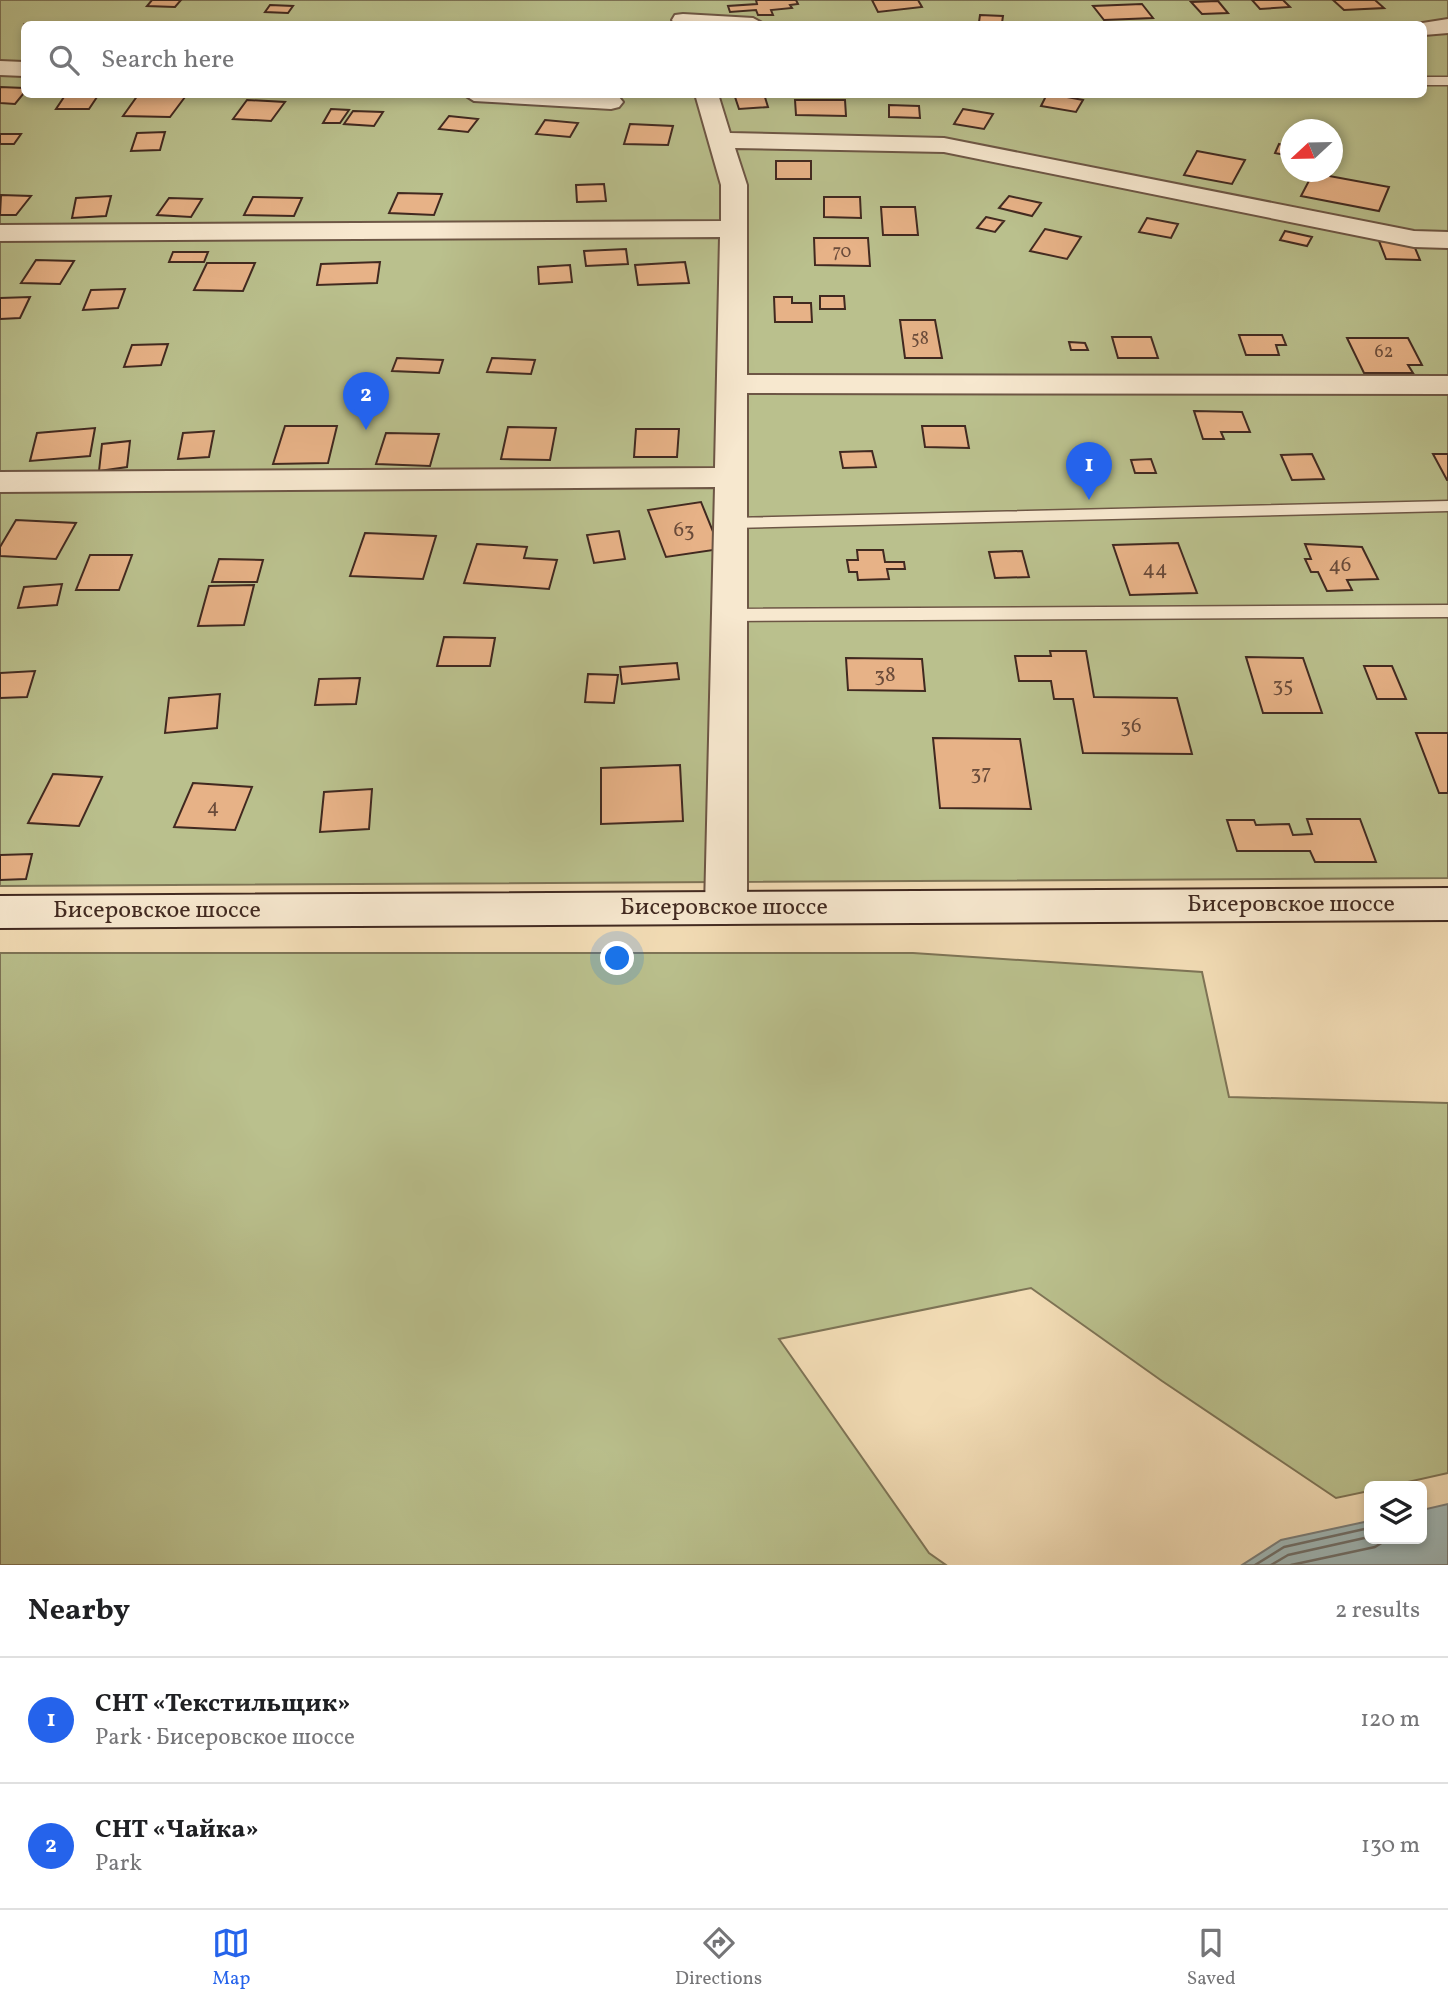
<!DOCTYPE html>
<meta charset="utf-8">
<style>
:root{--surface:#fff;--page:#f2f2f2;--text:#202124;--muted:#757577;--line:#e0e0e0;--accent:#2563eb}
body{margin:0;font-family:Vollkorn,serif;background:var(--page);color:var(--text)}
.controls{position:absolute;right:21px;bottom:21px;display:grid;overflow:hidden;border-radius:10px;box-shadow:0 4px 10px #0003}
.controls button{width:63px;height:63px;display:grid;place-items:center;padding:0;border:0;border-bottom:2px solid var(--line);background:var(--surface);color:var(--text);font:35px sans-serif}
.compass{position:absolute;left:1280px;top:119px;width:63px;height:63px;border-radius:50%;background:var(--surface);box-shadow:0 4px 10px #0003;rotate:248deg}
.you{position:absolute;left:618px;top:959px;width:24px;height:24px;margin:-18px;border:5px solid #fff;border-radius:50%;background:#1a73e8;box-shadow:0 0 0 10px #1a73e833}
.badge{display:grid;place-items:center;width:46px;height:46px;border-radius:50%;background:var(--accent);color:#fff;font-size:23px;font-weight:700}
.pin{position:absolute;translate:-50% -58px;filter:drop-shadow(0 2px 4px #0008)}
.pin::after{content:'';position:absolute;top:37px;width:24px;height:21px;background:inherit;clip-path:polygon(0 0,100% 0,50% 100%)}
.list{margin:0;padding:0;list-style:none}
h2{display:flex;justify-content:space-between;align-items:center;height:91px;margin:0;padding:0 28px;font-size:30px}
h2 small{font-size:23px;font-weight:400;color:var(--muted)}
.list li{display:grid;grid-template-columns:46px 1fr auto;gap:21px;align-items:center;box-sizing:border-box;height:126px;padding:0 28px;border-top:2px solid var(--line)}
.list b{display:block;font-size:26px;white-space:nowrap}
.list p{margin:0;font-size:23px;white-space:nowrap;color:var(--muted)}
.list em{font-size:23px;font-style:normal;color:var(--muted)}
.icon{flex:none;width:38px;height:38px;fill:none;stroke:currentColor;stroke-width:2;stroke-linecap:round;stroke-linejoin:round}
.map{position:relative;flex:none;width:1448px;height:1565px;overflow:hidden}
.search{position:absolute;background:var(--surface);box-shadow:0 4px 10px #0003;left:21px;right:21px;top:21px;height:77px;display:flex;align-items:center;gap:18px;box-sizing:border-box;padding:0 24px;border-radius:10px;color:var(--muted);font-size:26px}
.sheet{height:343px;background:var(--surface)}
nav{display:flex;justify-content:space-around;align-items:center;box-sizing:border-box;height:98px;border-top:2px solid var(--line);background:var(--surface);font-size:19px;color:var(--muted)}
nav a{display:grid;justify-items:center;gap:4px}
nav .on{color:var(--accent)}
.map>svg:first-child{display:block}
</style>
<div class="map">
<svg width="1448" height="1565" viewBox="0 0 1448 1565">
<rect width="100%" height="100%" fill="#f2dcb5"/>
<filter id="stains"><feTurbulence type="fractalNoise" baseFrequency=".00286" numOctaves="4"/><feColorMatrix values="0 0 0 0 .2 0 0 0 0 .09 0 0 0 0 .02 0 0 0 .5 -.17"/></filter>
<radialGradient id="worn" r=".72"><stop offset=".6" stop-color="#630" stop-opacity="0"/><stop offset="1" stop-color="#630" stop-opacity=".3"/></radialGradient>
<path fill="#bac08d" stroke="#7e7456" stroke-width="2" fill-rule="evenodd" d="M0,0h1448v878l-1448,8zM24,24h1400v70h-1400zM1290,130h42v42h-42z
M0,953h913l289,19 27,125 219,6v370l-58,13h-21v5l-33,7 -174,-117 -131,-93 -252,51 150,214 17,12h-946z"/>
<path fill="#a0b9b9" stroke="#7a7f7c" stroke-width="2" d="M1448,1504v61h-206l39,-25 88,-19v18h53v-29z"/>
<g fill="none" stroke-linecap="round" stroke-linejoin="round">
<path stroke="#70716c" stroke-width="2.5" d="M1255,1565l29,-18 85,-19
M1271,1565l17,-10 81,-18
M1291,1565l84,-18 13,-8"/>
</g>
<path fill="#e7b287" stroke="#412920" stroke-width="2" d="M152,0h29l-6,7 -28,-1z
M756,0h40l2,4 -8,1 2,3 -21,2 2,5h-15l-2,-5 -26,2 -2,-6 29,-2z
M872,0h46l4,7 -44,5z
M1252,0h31l7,7 -30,2z
M1333,0h42l9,8 -40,2z
M1218,1l10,12 -26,1 -11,-12z
M1142,4l11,14 -49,2 -11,-14z
M270,5l23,1 -5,7 -23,-1z
M980,15l23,1 -1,7 -23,-1z
M0,87l24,1v5l-9,11 -15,-1z
M66,94h33l-10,15h-33z
M734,94h30l4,13 -29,2z
M1047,94h4l32,6 -7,12 -35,-6z
M138,95l47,2 -15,20 -47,-1z
M247,100l38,2 -14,19 -38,-2z
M795,100h50l1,16 -50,-1z
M889,105l30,1 1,12 -31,-1z
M331,109l18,1 -9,13h-17z
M963,109l30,5 -9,15 -30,-5z
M353,111l30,1 -9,14 -30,-2z
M449,116l29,3 -10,13 -29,-3z
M545,120l33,3 -8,14 -34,-3z
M630,124l43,2 -5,19 -44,-1z
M165,132l-5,18 -29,1 6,-18z
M0,134h21l-7,10h-14z
M1279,144l11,3v9l-15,-3z
M1197,151l48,9 -13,24 -48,-9z
M776,161h35v18h-35z
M1313,173l76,14 -10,24 -78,-15z
M604,184l2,17 -29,1 -1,-17z
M398,193l44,1 -8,21 -45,-2z
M1,195l30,1 -15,19h-16z
M111,196l-5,20 -34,2 4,-20z
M1009,196l32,7 -9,13 -33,-8z
M253,197l49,1 -8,18 -50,-1z
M824,197h36l1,21 -37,-1z
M169,198l33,1 -11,18 -34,-2z
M881,207h34l3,28h-35z
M986,217l18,4 -9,11 -18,-4z
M1147,218l31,6 -7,14 -32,-6z
M1045,229l36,8 -14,22 -37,-8z
M1285,231l27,6 -5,9 -27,-6z
M814,238h54l2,28 -55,-1z
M1379,241l34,2 7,17 -34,-1z
M626,249l2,15 -42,2 -2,-15z
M173,252h35l-4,10h-35z
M36,260l38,1 -14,23 -39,-1z
M380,262l-3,21 -60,2 4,-21z
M685,262l4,21 -51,2 -3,-20z
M207,263h48l-12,28 -49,-1z
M570,265l2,17 -33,2 -1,-17z
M125,289l-7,19 -35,2 8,-20z
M820,296h24l1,13h-25z
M30,297l-10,21 -20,1v-21z
M774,297h18v6h19l1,19h-37z
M900,320h35l7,38h-37z
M1239,335h43l4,10h-10l3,10h-33z
M1112,337h39l7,21h-40z
M1347,338h61l14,27h-14l5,8h-49z
M1069,342l16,1 3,7h-17z
M168,344l-7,21 -37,2 8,-22z
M397,358l46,2 -4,13 -47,-2z
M492,358l43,2 -4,14 -44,-2z
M1194,411l48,1 8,20h-29l3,7h-21z
M285,426h52l-9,37 -55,1z
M922,426h43l4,22 -44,-1z
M508,427l48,1 -6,32 -49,-1z
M95,428l-5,28 -60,5 7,-28z
M636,429h43l-2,28h-43z
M214,431l-5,26 -31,2 5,-26z
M386,433l53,1 -9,32 -54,-2z
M130,441l-3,26 -28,4 3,-27z
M872,451l4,16 -33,1 -3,-16z
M1312,454l12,25 -32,1 -11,-25z
M1433,454h15v26h-1z
M1151,459l5,14h-21l-4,-13z
M701,502l19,47 -54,8 -18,-47z
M16,520l60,3 -20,36 -56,-3v-9z
M619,531l6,28 -31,4 -7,-28z
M365,533l71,3 -13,43 -73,-3z
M1178,543l19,50 -67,2 -17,-50z
M477,544l50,3 -3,11 33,2 -8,29 -85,-6z
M1305,544l57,3 16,32 -31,1 5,10 -25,1 -9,-19h-7l-6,-13h6z
M857,550h26l2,12h19l1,7h-18l2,10 -31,1 -1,-8h-8l-2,-12h11z
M1022,551l7,26 -34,1 -6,-26z
M90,555h42l-13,35h-43z
M219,559l44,1 -6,22h-45z
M62,584l-5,21 -39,3 6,-21z
M254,585l-10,40 -46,1 11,-40z
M444,637l51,1 -5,28h-53z
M1050,651h36l8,46 83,1 15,56 -109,-1 -10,-54h-19l-3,-18h-32l-4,-25h36z
M1246,657l57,1 19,55h-59z
M846,658l76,1 3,32 -77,-1z
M677,663l2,16 -57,5 -2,-17z
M1364,666h28l14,33h-29z
M35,671l-8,26 -27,1v-25z
M588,674l30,1 -4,28 -29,-1z
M360,678l-4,26 -41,1 4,-26z
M220,694l-3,34 -52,5 4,-35z
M1416,733h32v60h-9z
M933,738l87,1 11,70 -91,-1z
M680,765l3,56 -82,3v-56z
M53,774l49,3 -23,49 -51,-3z
M193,783l59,4 -17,43 -61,-3z
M372,789l-3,40 -49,3 4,-40z
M1307,819h53l16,43h-61l-5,-11h-73l-10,-31h27l2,5 33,-1 4,11 19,-1z
M32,854l-6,25 -26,1v-25z"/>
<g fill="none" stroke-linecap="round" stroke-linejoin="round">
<g stroke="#6d5645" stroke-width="3">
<path id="lane" d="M1424,77h24v8h-24z
M1448,501v10l-717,17 -9,-5 9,-5z
M1448,605v12l-719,4 -9,-6 9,-6z"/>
</g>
<g stroke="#6d5645" stroke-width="4">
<path id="street" d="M683,14l70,4 11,6h-89l-3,-4 3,-5z
M1448,19v14l-24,2v-11h-8z
M0,61l24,1v14l-24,-1z
M463,94h140l16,3 4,5 -4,5 -8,2 -137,-8z
M695,94h23l12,39 214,5 470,93 34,1v16l-34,-1 -470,-95 -209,-4 12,37v190l701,1v18l-701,-1v515l-6,11 -15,5 -15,-5 -6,-11 10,-421 -715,5v-20l715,-4 5,-231 -720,4v-16l721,-4v-36z"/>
</g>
<g stroke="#412920" stroke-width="4">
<path id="secondary" d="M1448,888v32l-1448,8v-32z"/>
</g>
<use href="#lane" fill="#f7e8cf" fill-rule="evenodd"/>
<use href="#street" fill="#f7e8cf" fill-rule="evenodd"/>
<use href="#secondary" fill="#f7e8cf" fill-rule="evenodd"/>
</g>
<g text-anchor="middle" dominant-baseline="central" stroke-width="5" stroke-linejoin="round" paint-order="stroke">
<g font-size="18" fill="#6a4b3a">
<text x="842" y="252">70</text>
<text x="920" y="339">58</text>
<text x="1384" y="352">62</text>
</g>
<g font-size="21" fill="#6a4b3a">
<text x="684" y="530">63</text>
<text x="1340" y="565">46</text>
<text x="1155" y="569">44</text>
<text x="885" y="675">38</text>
<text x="1283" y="685">35</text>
<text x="1131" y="726">36</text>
<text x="981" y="773">37</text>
<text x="213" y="807">4</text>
</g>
<g font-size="24" fill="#412920" stroke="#f7e8cf">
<text x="1291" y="905">Бисеровское шоссе</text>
<text x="724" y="908">Бисеровское шоссе</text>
<text x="157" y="911">Бисеровское шоссе</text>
</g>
</g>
<rect width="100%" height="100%" filter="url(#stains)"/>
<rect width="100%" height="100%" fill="url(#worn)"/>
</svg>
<div class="controls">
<button><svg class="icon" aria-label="layers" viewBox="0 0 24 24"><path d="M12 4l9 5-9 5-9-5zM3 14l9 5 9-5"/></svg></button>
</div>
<svg class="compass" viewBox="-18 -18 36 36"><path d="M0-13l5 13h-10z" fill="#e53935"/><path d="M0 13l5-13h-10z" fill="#757577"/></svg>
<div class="you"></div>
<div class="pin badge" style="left:1089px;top:500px">1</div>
<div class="pin badge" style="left:366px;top:430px">2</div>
<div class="search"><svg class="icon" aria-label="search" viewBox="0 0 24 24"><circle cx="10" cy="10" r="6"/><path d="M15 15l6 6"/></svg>Search here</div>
</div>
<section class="sheet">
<h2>Nearby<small>2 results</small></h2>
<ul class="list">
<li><span class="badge">1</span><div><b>СНТ «Текстильщик»</b><p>Park · Бисеровское шоссе</p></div><em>120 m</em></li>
<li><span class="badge">2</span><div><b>СНТ «Чайка»</b><p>Park</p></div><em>130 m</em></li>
</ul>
</section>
<nav>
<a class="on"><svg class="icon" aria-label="map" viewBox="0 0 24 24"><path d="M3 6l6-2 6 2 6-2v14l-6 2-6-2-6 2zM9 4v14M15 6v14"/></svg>Map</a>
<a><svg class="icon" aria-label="directions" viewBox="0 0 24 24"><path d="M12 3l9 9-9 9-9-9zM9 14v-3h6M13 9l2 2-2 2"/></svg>Directions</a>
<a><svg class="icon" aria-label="saved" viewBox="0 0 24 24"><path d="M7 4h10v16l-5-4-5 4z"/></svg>Saved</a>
</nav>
